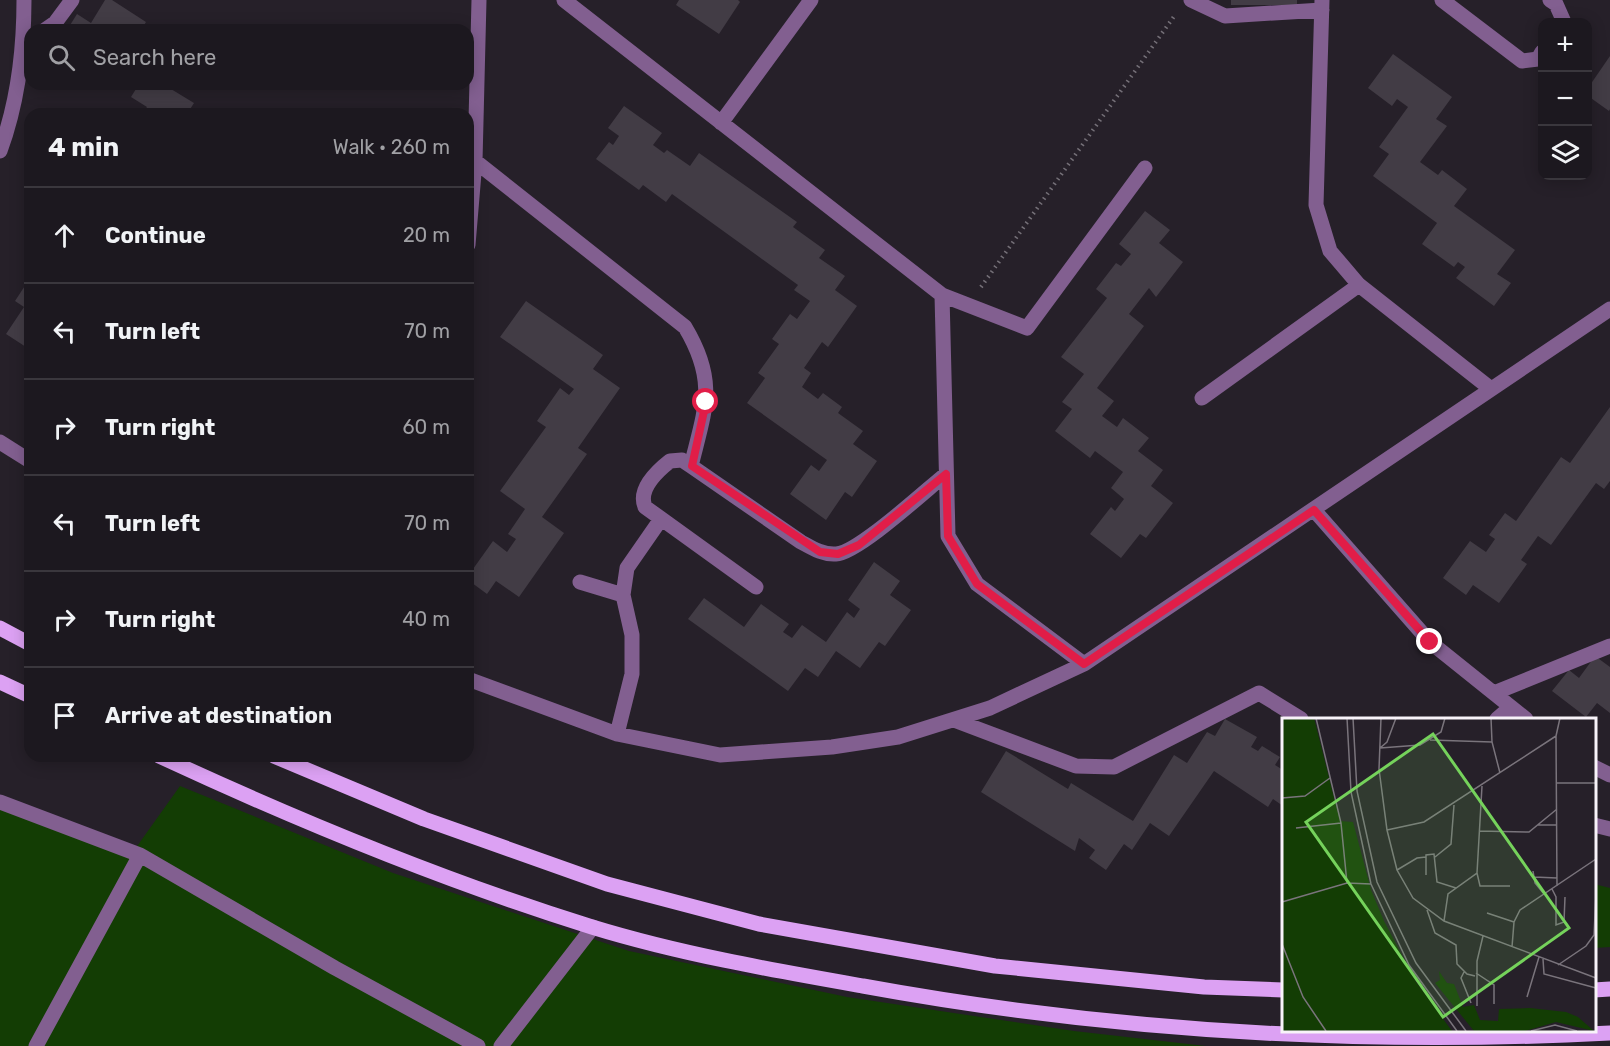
<!DOCTYPE html>
<meta charset="utf-8">
<style>
:root{--surface:#1c181f;--page:#252128;--text:#f1f3f6;--muted:#a0a0a4;--line:#3a373d}
body{margin:0;font-family:Rubik,sans-serif;background:var(--page);color:var(--text)}
.controls{position:absolute;right:18px;top:18px;display:grid;overflow:hidden;border-radius:12px;box-shadow:0 3px 15px #0003}
.controls button{width:54px;height:54px;display:grid;place-items:center;padding:0;border:0;border-bottom:2px solid var(--line);background:var(--surface);color:var(--text);font:30px sans-serif}
.stop{position:absolute;width:18px;height:18px;margin:-14px;border:4px solid #e11d48;border-radius:50%;background:#fff}
.stop.end{background:#e11d48;border-color:#fff;box-shadow:0 2px 6px #0008}
.list{margin:0;padding:0;list-style:none}
h2{display:flex;justify-content:space-between;align-items:center;height:78px;margin:0;padding:0 24px;font-size:26px}
h2 small{font-size:20px;font-weight:400;color:var(--muted)}
.list li{display:grid;grid-template-columns:39px 1fr auto;gap:18px;align-items:center;box-sizing:border-box;height:96px;padding:0 24px;border-top:2px solid var(--line)}
.list b{display:block;font-size:22px;white-space:nowrap}
.list em{font-size:20px;font-style:normal;color:var(--muted)}
.icon{flex:none;width:33px;height:33px;fill:none;stroke:currentColor;stroke-width:2;stroke-linecap:round;stroke-linejoin:round}
.map{position:relative;flex:none;width:1610px;height:1046px;overflow:hidden}
.search{position:absolute;background:var(--surface);box-shadow:0 3px 15px #0003;left:24px;top:24px;width:450px;height:66px;display:flex;align-items:center;gap:15px;box-sizing:border-box;padding:0 21px;border-radius:18px;color:var(--muted);font-size:22px}
.panel{position:absolute;background:var(--surface);box-shadow:0 3px 15px #0003;left:24px;top:108px;width:450px;height:654px;border-radius:18px}
.map>svg:first-child{display:block}
</style>
<div class="map">
<svg width="1610" height="1046" viewBox="0 0 1610 1046">
<rect width="100%" height="100%" fill="#262029"/>
<path fill="#133d04" d="M180,786l213,87 236,78 218,46 227,34 132,15h-1206v-239l130,49z
M1594,884l16,4v59l-16,1z"/>
<path fill="#423c45" d="M105,0h7l34,22 -3,5 5,3h-81l10,-16 14,9z
M679,0h59l2,2 -21,32 -43,-29z
M1231,0h66v5h-66z
M1393,54l59,43 -16,22 11,7 -27,36 18,13 4,-5 25,19 -13,17 61,44 -18,24 14,9 -17,23 -38,-28 9,-11 -7,-5 -4,5 -32,-23 15,-21 -64,-47 16,-22 -10,-7 29,-40 -11,-8 -5,7 -24,-18z
M1610,56v53l-1,2 -21,-15v-8z
M139,84h35l-3,5 23,14 -7,11h-45l5,-7 -16,-10z
M624,106l38,27 -9,12 11,8 3,-3 23,16 9,-13 98,69 -4,5 32,23 -6,8 26,18 -10,14 22,16 -29,41 -6,-5 -18,26 7,5 -9,14 16,12 5,-6 19,14 -4,6 25,18 -10,13 24,17 -25,36 -7,-5 -19,28 -36,-26 21,-29 8,6 8,-11 -80,-57 18,-25 -7,-5 21,-29 -7,-5 18,-25 7,5 13,-18 -16,-11 4,-5 -126,-91 -6,8 -23,-17 -4,5 -43,-31 13,-17 4,3 6,-9 -11,-8z
M1145,211l25,19 -11,13 24,19 -27,35 -7,-9 -20,26 15,12 -47,62 17,13 -12,15 15,11 6,-9 26,20 -11,13 25,19 -12,16 22,17 -27,35 -6,-4 -19,24 -31,-24 21,-27 4,4 9,-12 -13,-11 12,-16 -28,-21 -5,7 -35,-27 17,-22 -10,-7 22,-28 -23,-17 46,-59 -11,-9 20,-26 5,3 10,-12 -12,-10z
M30,278v64l-4,5 -20,-13 18,-27 -9,-6z
M526,301l77,54 -10,14 27,19 -42,60 9,6 -45,63 22,16 -45,64 -23,-16 -9,13 -19,-14v-4l25,-35 14,11 9,-13 -8,-5 17,-25 -25,-18 46,-64 -9,-6 23,-33 9,7 5,-6 -74,-52z
M1610,407v74l-6,8 -8,-6 -45,62 -13,-9 -17,24 6,4 -28,39 -26,-18 -7,10 -23,-17 27,-37 16,11 9,-13 -6,-4 16,-22 11,8 45,-64 9,6z
M874,562l26,19 -10,14 21,15 -26,36 -6,-4 -19,26 -24,-17 -18,26 -13,-9 -17,23 -100,-72 16,-21 40,29 17,-23 28,20 -6,8 9,6 10,-13 24,17 21,-30 7,6 6,-9 -12,-9z
M1595,656l15,11v46l-13,-10 -11,14 -34,-26 17,-21 10,8z
M1225,719l32,18 -6,10 7,4 4,-5 18,11 -5,8 8,5v36l-10,-7 -5,8 -54,-36 -45,65 -19,-13 -18,27 -8,-6 -18,26 -17,-12 6,-8 -16,-12 -4,13 -94,-59 25,-41 62,38 3,-6 62,38 41,-66 13,8 20,-31 8,4z"/>
<g fill="none" stroke-linecap="round" stroke-linejoin="round">
<path stroke="#757078" stroke-width="4" stroke-dasharray="1.5 4.5" stroke-linecap="butt" d="M981,287l194,-272"/>
<path stroke="#825f90" stroke-width="15" d="M564,0l378,295 6,241 29,48 107,80
M1191,0l34,16 97,-6
M1322,0l-6,205 14,46 29,34 132,104
M1442,0l80,61 16,-2 4,-7
M1550,0l6,4 8,18
M45,30l10,-7 17,-23
M721,123l90,-123
M0,151c18,-49 24,-99 24,-151
M475,161l210,166c33,55 20,82 6,139
M468,245l7,-84 4,-161
M942,295l85,33 118,-160
M1202,398l157,-113
M0,442l30,19
M1314,510l116,132 96,77
M580,582l43,13
M756,587l-111,-80c-7,-17 11,-35 25,-46l12,-1 9,6 110,76c11,6 22,13 35,12 22,-1 90,-64 110,-80
M468,679l149,55 103,21 112,-8 66,-10 92,-29 94,-44 526,-355
M1494,693l116,-47
M1497,719l14,-12
M954,720l122,46 38,1 145,-74 42,26
M617,734l15,-60v-39l-9,-40 4,-27 34,-49
M1594,767l16,8
M0,802l140,53 195,113 143,78
M1594,825l16,4
M36,1046l104,-191
M501,1046l92,-119"/>
<path stroke="#dca1f3" stroke-width="15" d="M0,628l30,16
M0,682l30,14
M159,756c140,65 285,125 433,171 88,27 180,43 271,59 246,45 497,60 747,47
M274,756l150,63 183,65 152,40 236,42 209,21 79,3
M1594,990l16,-1"/>
</g>
<g fill="none" stroke-linecap="round" stroke-linejoin="round">
<path stroke="#e11d48" stroke-width="8" d="M706,402l-14,64 128,86 18,2 21,-9 87,-71 2,62 29,48 107,80 230,-154 116,132"/>
</g>
<g transform="translate(1282 718)">
<rect width="314" height="314" fill="#262029"/>
<path d="M0,0h32l26,103 13,1 18,68 13,31 32,61 36,49h-170zM157,253l8,12 7,1 9,23 11,-2 6,15 18,1 1,-12 31,-1 36,4 12,5 16,14 -38,-9 -31,9h-51l-39,-48 5,-3z" fill="#133d04"/>
<path fill="none" stroke="#7a747c" stroke-width="1.5" d="M34,0l25,105 6,60M65,0l4,74 20,92 38,81 48,66M71,0l4,73 20,91 39,81 50,68M99,0l-2,51 8,61 10,40 16,28 31,23 152,57M209,0l1,24 8,31M274,18l4,-18M148,22l62,2M98,30l40,-3 21,-13 4,-14M98,30l7,-6 9,-24M275,65h39M0,80l23,-2 25,-18M256,107h19M14,110l45,-5M105,112l37,-8 132,-86 1,150M197,113l50,1 28,-23M153,139l16,-13 3,-39M115,152l20,-12 9,-1M251,153l2,12 9,11M195,155l3,13h30M144,157v-20l8,-1 3,28 19,6M252,159l23,1M270,171l4,8v28l8,-3 1,-25M0,184l65,-19 24,1M145,192l8,23 21,12 1,19 10,10 8,2M205,195l27,9M162,203l4,-27 29,-21 5,-87M0,226l21,53 23,34M230,229l2,-25 6,-12 76,-51M261,241l1,15 52,14M276,247l28,-19 8,-11 2,-41M182,254l-3,6 10,25M194,255l18,12v19M245,279l12,-40M195,288v-45l6,-25M249,313l24,-6 22,6"/>
<path fill="#75d25b" fill-opacity="0.15" stroke="#75d25b" stroke-width="3" d="M151,16l136,194 -126,89 -137,-195z"/>
<rect width="314" height="314" fill="none" stroke="#f8f3f9" stroke-width="3"/>
</g>
</svg>
<div class="controls">
<button>+</button>
<button>−</button>
<button><svg class="icon" aria-label="layers" viewBox="0 0 24 24"><path d="M12 4l9 5-9 5-9-5zM3 14l9 5 9-5"/></svg></button>
</div>
<div class="stop" style="left:706px;top:402px"></div>
<div class="stop end" style="left:1430px;top:642px"></div>
<div class="search"><svg class="icon" aria-label="search" viewBox="0 0 24 24"><circle cx="10" cy="10" r="6"/><path d="M15 15l6 6"/></svg>Search here</div>
<section class="panel">
<h2>4 min<small>Walk · 260 m</small></h2>
<ul class="list">
<li><svg class="icon" aria-label="ahead" viewBox="0 0 24 24"><path d="M12 20V5M6 11l6-6 6 6"/></svg><div><b>Continue</b></div><em>20 m</em></li>
<li><svg class="icon" aria-label="left" viewBox="0 0 24 24"><path d="M17 20v-9H6M10 6l-5 5 5 5"/></svg><div><b>Turn left</b></div><em>70 m</em></li>
<li><svg class="icon" aria-label="right" viewBox="0 0 24 24"><path d="M7 20v-9h11M14 6l5 5-5 5"/></svg><div><b>Turn right</b></div><em>60 m</em></li>
<li><svg class="icon" aria-label="left" viewBox="0 0 24 24"><path d="M17 20v-9H6M10 6l-5 5 5 5"/></svg><div><b>Turn left</b></div><em>70 m</em></li>
<li><svg class="icon" aria-label="right" viewBox="0 0 24 24"><path d="M7 20v-9h11M14 6l5 5-5 5"/></svg><div><b>Turn right</b></div><em>40 m</em></li>
<li><svg class="icon" aria-label="arrive" viewBox="0 0 24 24"><path d="M6 21V4h12l-3 4 3 4H6"/></svg><div><b>Arrive at destination</b></div></li>
</ul>
</section>
</div>
